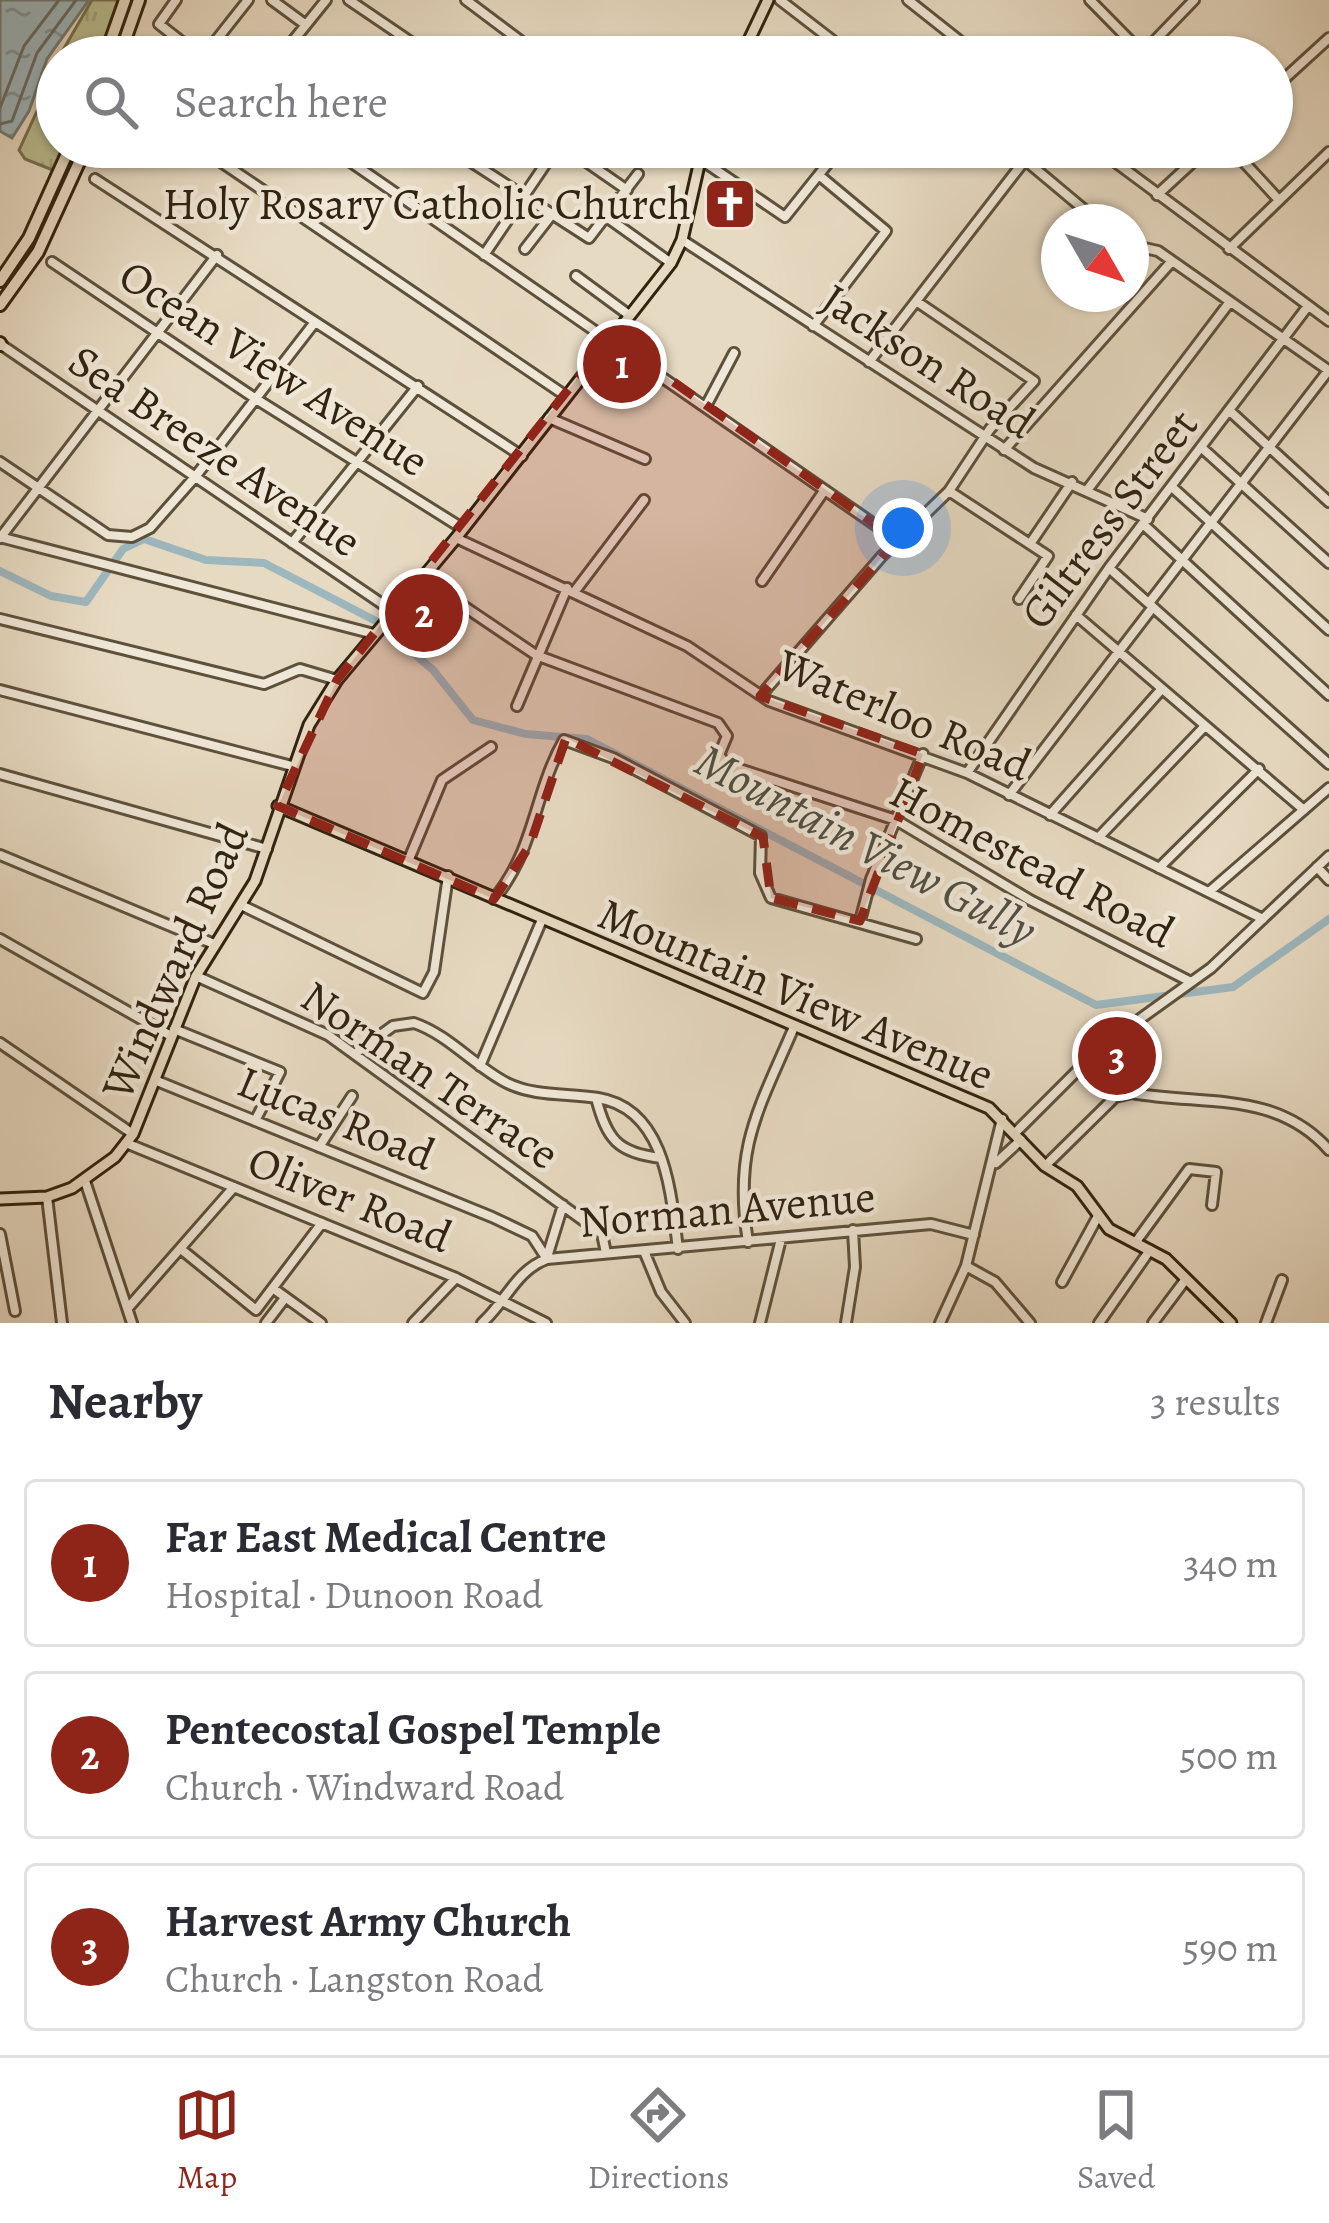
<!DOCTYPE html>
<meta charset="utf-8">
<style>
:root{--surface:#fff;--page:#f2f2f3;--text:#2b2b33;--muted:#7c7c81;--line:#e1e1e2;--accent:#8f2418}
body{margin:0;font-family:Alegreya,serif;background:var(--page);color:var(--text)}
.compass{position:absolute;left:1041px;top:204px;width:108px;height:108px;border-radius:50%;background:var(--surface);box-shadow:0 3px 9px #0004;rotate:129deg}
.you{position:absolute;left:903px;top:528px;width:42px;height:42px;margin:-30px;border:9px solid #fff;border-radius:50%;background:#1a73e8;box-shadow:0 0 0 18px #1a73e833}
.badge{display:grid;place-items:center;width:78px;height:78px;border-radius:50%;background:var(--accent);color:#fff;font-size:39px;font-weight:700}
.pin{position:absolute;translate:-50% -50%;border:6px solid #fff;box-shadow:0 3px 12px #0006}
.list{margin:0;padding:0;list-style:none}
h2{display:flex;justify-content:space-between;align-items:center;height:156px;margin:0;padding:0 48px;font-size:51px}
h2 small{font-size:39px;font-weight:400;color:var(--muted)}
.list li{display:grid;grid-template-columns:78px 1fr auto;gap:36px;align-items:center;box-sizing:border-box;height:168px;margin:0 24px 24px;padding:0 24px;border:3px solid var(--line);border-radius:12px}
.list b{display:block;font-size:45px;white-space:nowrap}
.list p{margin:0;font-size:39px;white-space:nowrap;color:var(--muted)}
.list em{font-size:39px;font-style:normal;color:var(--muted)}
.icon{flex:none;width:66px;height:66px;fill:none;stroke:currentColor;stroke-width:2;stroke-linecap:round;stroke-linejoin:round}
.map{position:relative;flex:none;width:1329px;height:1323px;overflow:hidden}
.search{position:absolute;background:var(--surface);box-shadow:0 3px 9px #0004;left:36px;right:36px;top:36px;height:132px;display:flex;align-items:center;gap:30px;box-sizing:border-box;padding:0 42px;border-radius:66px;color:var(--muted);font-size:45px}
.sheet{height:732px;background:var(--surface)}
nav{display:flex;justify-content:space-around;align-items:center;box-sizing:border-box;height:168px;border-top:3px solid var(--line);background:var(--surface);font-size:33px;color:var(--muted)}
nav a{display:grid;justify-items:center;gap:6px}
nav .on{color:var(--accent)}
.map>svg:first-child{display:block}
</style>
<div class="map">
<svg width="1329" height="1323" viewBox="0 0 1329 1323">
<defs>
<pattern id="grass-tufts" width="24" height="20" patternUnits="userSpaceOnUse" patternTransform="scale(3)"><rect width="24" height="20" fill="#babe90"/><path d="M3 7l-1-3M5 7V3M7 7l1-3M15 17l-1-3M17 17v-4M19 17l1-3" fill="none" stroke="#a0a37b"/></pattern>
<pattern id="water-ripples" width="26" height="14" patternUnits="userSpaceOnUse" patternTransform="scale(3)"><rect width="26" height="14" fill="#9db7be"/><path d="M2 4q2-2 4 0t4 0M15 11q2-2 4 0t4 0" fill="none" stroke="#819499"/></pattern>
</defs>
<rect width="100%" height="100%" fill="#e7dac2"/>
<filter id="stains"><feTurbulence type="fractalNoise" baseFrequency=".00167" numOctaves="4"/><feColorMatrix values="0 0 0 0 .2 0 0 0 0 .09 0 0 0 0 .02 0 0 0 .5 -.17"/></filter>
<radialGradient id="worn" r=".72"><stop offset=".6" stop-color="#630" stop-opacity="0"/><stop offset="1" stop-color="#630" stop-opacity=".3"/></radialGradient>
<path fill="url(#grass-tufts)" stroke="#767050" stroke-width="3" d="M92,0h27l-21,57h-39z
M57,68v79h7l-9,24 -30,-12 -6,-9z"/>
<path fill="url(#water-ripples)" stroke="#727c78" stroke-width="3" d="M0,0h89l-42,59 -18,52 -17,27 -12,-7z"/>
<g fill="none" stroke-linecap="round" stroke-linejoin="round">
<path stroke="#676d67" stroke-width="3" d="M0,108l24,-62 35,-46
M0,124l12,-3 25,-68 39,-53"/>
<path stroke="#9db7be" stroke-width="8" d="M0,571l51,25 35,6 37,-53 21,-10 62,21 58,3 112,58
M388,631l45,39 40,50 53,14 61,5 509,266 137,-18 96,-68"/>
<g stroke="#5e513c" stroke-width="14">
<path id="minor" d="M176,0l-17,24 42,33
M272,0l34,25
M349,0l84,57
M466,0l76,57
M780,0l74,57
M908,0l72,57
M1090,0l56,57
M294,40l24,17
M1140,56l54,-56
M203,57l45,-57
M280,57l46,-57
M1272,90l57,-52
M199,147l367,249
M329,147l568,393
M448,147l141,91 49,-64
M565,147l62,43
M1095,147l234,174
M1230,147l48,52
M700,159l85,58 56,-70
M95,179l427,277
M1157,195l52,-48
M608,218l63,45
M682,240l352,228 114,51
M1131,245l27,6 170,119
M525,249l28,-36
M1229,249l100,-97
M484,255l73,-108
M52,262l204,137 206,129
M576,276l53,39
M813,326l73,-95 -66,-55
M0,344l394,268
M869,362l156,-202 74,62
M706,406l28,-53
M1231,412l98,90
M549,418l96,41
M1202,448l127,115
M1004,450l168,-189
M0,462l108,73 24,2 18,-9 45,-51 120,-155
M1172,487l157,143
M1088,489l141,-186
M949,491l99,65 -29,43
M1144,525l185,170
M0,537l374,97
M0,538l217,-283
M456,538l231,108 82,55 198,72 296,146
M1032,541l40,-59
M292,543l126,-157
M1109,568l220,196
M422,578l114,77 182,68 9,13 -8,19 8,10 169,55 134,80 161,82
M762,581l62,-90
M575,591l69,-91
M1149,603l179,-232
M1076,615l228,195
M0,619l264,65 36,-15 37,11
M0,690l292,76
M762,694l120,-138 67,-65 41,-62 44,-48 -118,-80
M517,706l50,-118
M967,773l142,-205 199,-262
M0,774l267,75
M1009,795l144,-188
M1050,815l109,-123
M1098,838l106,-111
M0,855l214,89
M409,859l33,-79 49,-33
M1317,867l12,13
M1159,868l100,-99
M1209,892l120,-104
M494,899c42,-51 39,-104 70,-159l49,18 148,78 -1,37 11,25 145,41
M241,905l182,88 11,-21 14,-96
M860,921l11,-42 52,-125
M0,939l171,97
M196,976l132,59 274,199 4,19
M174,1029l106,43 -25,49
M0,1043l133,91
M356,1053l37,-27 21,-3c35,12 60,43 93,60 29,14 60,10 91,15 69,11 73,98 80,151
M480,1066l61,-144
M157,1081l335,136 40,19 15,23
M596,1098c11,41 21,55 65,60
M1015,1133l86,-86 110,-79 118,-112
M126,1143l330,135 90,45
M319,1147l33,-51
M996,1163l25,-23
M1045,1166l70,-69 17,-4c72,13 144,-3 197,57
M85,1181l47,142
M47,1197l15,126
M0,1234l15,77
M748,1242c-15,-94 10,-131 46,-215
M1135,1243l54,-74 27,3 -4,33
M182,1250l74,60 66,-87
M644,1251l17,41 24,31
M547,1257l16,-52
M966,1266l29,16 35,41
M1062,1282l36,-66
M274,1289l47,34
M128,1308l106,-121
M266,1323l19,-25
M413,1323l43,-45
M482,1323c24,-21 34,-53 65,-64l384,-35 43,11
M760,1323l21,-84
M846,1323l9,-56 -2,-37
M940,1323l26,-57 36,-147
M1099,1323l51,-73
M1153,1323l33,-44
M1266,1323l16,-43"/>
</g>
<g stroke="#312310" stroke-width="15">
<path id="major" d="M741,57l27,-57
M278,806l711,302 56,58 32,20 32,43 57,30 65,64
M0,1199l47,-2 25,-9 43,-31 18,-23 63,-158 59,-95 54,-156 28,-45 119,-142 215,-275 11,-23 21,-93"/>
</g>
<g stroke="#312310" stroke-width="16">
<path id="highway" d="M105,57l20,-57
M119,57l20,-57
M0,281l29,-43 41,-91
M0,305l38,-53 48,-105
M0,343l1,2"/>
</g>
<use href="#minor" stroke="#efe7d7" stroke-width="8"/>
<use href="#major" stroke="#e7dac2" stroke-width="9"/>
<use href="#highway" stroke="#e7dac2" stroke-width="10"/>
</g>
<path fill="#8f2418" fill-opacity="0.2" stroke="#8f2418" stroke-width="9" stroke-dasharray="24 15" stroke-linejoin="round" d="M610,337l287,203 -137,156 163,58 -63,167 -89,-23 -8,-61 -197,-99 -36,107 -36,54 -216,-93 59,-126z"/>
<defs>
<g id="church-square" transform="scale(2.7)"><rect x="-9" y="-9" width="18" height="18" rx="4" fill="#8f2418" stroke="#efe7d7"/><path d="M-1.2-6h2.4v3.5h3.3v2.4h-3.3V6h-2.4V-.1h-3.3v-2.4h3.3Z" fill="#fff"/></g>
</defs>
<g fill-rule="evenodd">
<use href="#church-square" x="730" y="204"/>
</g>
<g text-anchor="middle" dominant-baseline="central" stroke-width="9" stroke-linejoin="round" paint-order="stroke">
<g font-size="45" fill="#312310" stroke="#efe7d7" text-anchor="end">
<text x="691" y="204">Holy Rosary Catholic Church</text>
</g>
<g font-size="45" fill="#312310" stroke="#efe7d7">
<text transform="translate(928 361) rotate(33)">Jackson Road</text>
<text transform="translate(274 368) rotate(33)">Ocean View Avenue</text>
<text transform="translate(215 451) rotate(34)">Sea Breeze Avenue</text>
<text transform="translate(1109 519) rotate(-53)">Giltress Street</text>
<text transform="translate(904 715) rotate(23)">Waterloo Road</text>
<text transform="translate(1032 862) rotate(28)">Homestead Road</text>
<text transform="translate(175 961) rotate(-66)">Windward Road</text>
<text transform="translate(796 994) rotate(23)">Mountain View Avenue</text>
<text transform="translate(430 1075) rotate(34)">Norman Terrace</text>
<text transform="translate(336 1118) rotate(22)">Lucas Road</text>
<text transform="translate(350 1199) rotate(22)">Oliver Road</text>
<text transform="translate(727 1209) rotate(-5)">Norman Avenue</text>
</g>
<g font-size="48" font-style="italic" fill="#514f44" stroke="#efe7d7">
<text transform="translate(866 845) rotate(28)">Mountain View Gully</text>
</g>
</g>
<rect width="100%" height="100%" filter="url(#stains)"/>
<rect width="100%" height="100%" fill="url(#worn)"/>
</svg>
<svg class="compass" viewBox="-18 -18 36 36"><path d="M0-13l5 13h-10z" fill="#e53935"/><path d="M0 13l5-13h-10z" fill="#7c7c81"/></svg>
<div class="you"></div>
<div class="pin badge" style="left:622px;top:364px">1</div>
<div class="pin badge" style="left:424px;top:613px">2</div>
<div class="pin badge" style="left:1117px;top:1056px">3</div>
<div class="search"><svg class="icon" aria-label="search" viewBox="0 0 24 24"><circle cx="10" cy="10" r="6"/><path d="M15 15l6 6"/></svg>Search here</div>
</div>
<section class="sheet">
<h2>Nearby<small>3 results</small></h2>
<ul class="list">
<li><span class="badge">1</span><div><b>Far East Medical Centre</b><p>Hospital · Dunoon Road</p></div><em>340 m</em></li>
<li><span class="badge">2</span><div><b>Pentecostal Gospel Temple</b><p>Church · Windward Road</p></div><em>500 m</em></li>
<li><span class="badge">3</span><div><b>Harvest Army Church</b><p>Church · Langston Road</p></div><em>590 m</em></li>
</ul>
</section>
<nav>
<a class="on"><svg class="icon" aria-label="map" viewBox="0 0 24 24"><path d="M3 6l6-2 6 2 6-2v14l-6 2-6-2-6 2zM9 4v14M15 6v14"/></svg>Map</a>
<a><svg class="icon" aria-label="directions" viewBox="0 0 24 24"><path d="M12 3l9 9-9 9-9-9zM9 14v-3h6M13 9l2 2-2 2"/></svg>Directions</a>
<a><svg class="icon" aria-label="saved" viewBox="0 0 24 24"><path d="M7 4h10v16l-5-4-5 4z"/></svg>Saved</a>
</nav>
